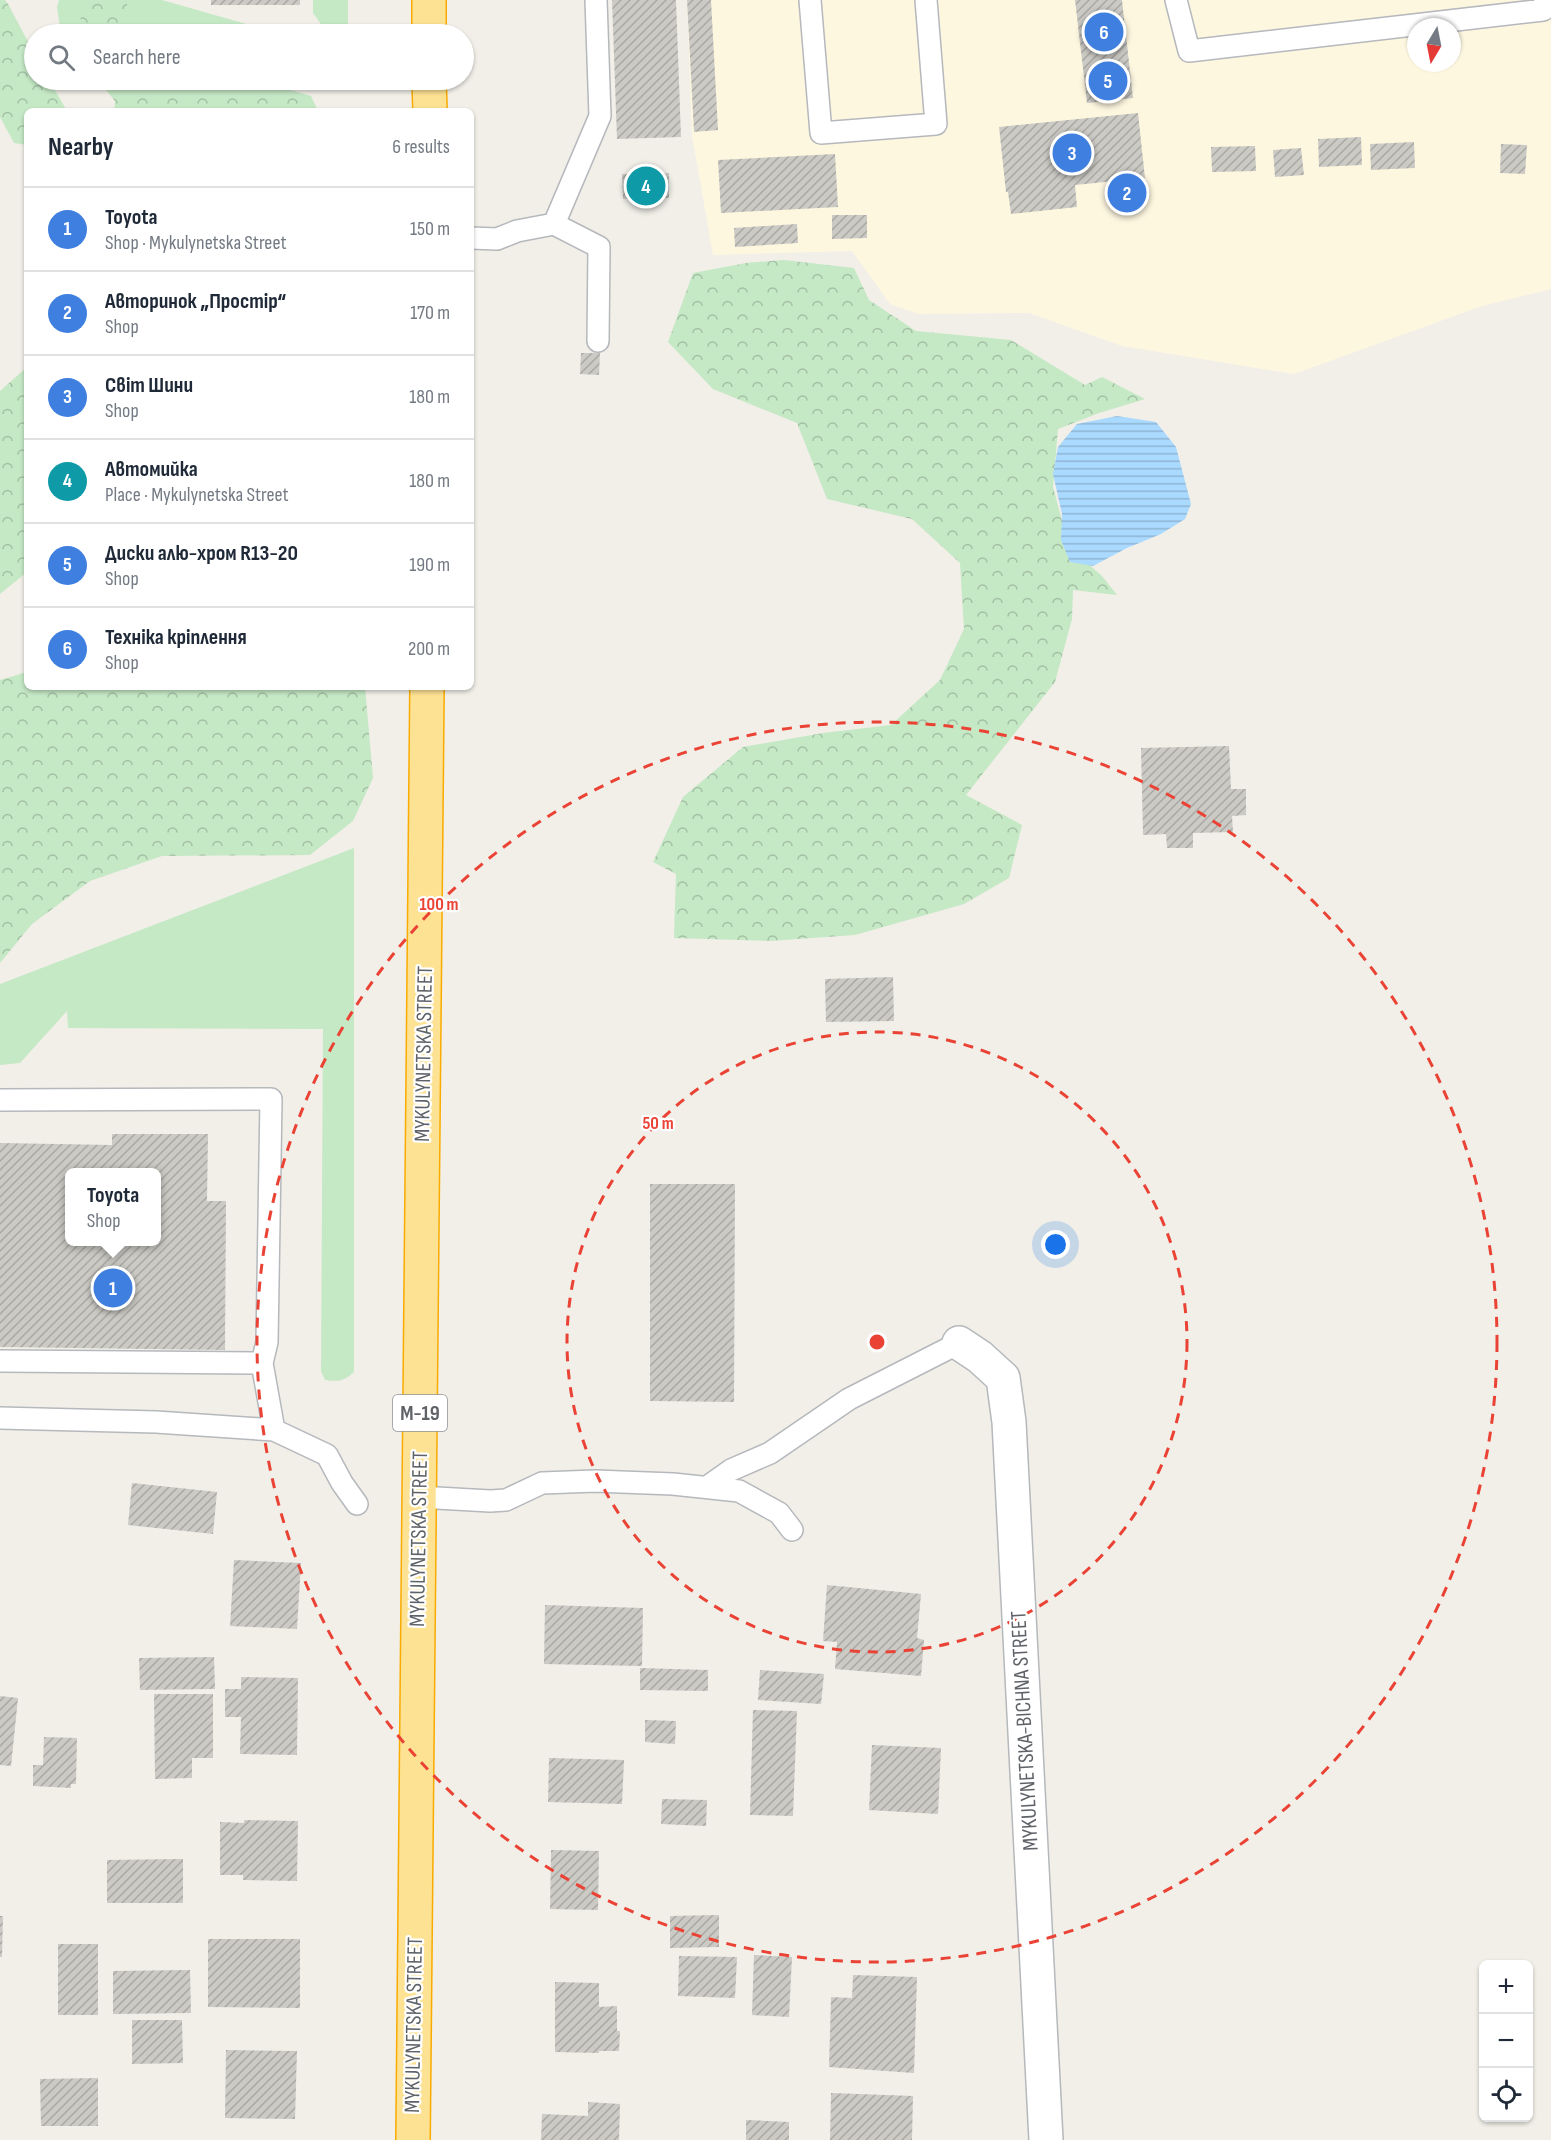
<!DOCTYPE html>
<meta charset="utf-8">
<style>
:root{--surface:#fff;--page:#f6f6f7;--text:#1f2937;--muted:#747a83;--line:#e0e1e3;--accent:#1a73e8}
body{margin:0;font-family:"Sofia Sans Condensed",sans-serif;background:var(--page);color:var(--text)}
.controls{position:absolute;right:18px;bottom:18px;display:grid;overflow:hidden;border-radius:9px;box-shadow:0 2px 4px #0004}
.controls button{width:54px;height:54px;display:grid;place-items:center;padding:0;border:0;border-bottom:2px solid var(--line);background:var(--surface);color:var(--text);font:30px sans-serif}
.compass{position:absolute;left:1407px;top:18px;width:54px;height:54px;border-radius:50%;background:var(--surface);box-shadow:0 2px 4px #0004;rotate:190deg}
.you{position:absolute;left:1056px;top:1245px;width:21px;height:21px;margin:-15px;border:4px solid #fff;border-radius:50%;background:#1a73e8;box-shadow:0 0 0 9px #1a73e833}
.badge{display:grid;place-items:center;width:39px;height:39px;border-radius:50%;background:var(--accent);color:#fff;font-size:20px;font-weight:700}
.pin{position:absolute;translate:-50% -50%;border:3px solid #fff;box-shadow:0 2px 6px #0006}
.popup{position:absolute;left:65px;top:1168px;width:96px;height:78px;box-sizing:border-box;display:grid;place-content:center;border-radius:9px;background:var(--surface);filter:drop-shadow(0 2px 4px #0005);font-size:20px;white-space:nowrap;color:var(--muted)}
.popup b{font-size:22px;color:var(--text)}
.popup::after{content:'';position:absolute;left:50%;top:100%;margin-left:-12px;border:12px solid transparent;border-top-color:var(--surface)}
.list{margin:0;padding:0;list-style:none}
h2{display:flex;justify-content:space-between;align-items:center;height:78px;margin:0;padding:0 24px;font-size:26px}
h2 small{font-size:20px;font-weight:400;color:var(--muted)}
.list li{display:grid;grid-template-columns:39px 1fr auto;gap:18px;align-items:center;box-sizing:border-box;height:84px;padding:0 24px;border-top:2px solid var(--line)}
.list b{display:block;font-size:22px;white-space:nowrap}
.list p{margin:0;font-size:20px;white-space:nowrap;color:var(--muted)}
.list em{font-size:20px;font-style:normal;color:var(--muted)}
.icon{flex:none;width:33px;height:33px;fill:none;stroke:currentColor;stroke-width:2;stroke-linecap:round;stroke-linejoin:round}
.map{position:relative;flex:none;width:1551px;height:2140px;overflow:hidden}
.search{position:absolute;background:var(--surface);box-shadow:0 2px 4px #0004;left:24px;top:24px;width:450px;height:66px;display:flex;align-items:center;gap:15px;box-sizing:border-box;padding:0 21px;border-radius:33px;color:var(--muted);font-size:22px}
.panel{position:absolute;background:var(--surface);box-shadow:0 2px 4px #0004;left:24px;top:108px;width:450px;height:582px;border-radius:9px}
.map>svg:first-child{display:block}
</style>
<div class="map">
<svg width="1551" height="2140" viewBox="0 0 1551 2140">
<defs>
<pattern id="forest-crowns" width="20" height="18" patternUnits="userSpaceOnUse" patternTransform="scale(1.5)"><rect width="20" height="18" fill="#c5e8c5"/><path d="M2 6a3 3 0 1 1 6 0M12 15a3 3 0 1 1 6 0" fill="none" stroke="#a3c0a4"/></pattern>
<pattern id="water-rules" width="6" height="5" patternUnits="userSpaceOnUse" patternTransform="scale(1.5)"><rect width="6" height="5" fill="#aadaff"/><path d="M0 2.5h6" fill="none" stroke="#8eb4d2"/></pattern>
<pattern id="building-hatch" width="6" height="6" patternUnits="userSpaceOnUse" patternTransform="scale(1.5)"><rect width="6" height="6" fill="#cccac5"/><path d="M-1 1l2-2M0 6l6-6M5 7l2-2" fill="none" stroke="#a9a8a4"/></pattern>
</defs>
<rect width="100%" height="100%" fill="#f1efe8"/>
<path fill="#fef7e0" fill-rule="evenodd" d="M687,0h864v289l-69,17 -188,68 -172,-28 -93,-33 -111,1 -28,-10 -38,-53 -139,4 -21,-120zM1416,27h36v36h-36z"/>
<path fill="#c5e8c5" d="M59,0h103l102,29 5,5h-208l-4,-27z
M313,0h35v34h-20l-15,-21z
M354,848v524c-10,9 -16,10 -29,8l-4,-9 2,-342 -255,-1 -1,-17 -47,52 -20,2v-81z"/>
<path fill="url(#forest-crowns)" d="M0,0h5l3,4 26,49v27h15l18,31h-40v34l-13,-2 -14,-26z
M84,0h42l5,24 8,10h-57l-2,-23z
M98,80h158l55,16 7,15h-204l1,-10z
M784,260l70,8 15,32 47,31 95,9 74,45 17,-8 43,22 -46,14 -41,16 -5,58 16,60 33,29 15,19 -44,-5 -1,29 -17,63 -89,113 56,30 -13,53 -45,26 -109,31 -85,6 -96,-3 2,-64 -23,-12 30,-65 60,-50 80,-14 68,-8 49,-45 24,-51 -4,-66 -48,-44 -85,-20 -30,-76 -84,-34 -45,-47 25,-69 53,-10z
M27,367v205l-27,22v-203z
M27,672v15h338l8,91 -20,43 -43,34 -148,1 -72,25 -58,43 -32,39v-283z"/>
<path fill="url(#water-rules)" d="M1117,416l39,6 20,25 15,57 -6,15 -24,15 -34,14 -34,18 -23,-4 -9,-22 1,-26 -9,-40 5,-27 19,-23z"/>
<path fill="url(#building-hatch)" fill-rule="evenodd" d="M211,0h89v5h-89z
M612,0h64l5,137 -64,2z
M687,0h24l7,130 -24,2z
M1075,0h47l11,98 -46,5z
M1138,113l7,65 -70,7 2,22 -66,7 -3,-22h-2l-7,-65z
M1361,137l1,28 -43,2 -1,-28z
M1414,142l1,26 -44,2 -1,-26z
M1501,144l26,1 -2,29 -25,-1z
M1255,146l1,25 -44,1 -1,-25z
M1301,148l3,27 -29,2 -2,-27z
M835,154l3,53 -117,6 -3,-53z
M669,173v25l-46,1 -1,-25z
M832,215h35v23l-35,1z
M797,224l1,19 -63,4 -1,-19z
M581,353h19l-1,22 -19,-1z
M1229,746l2,43h15v26l-14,1 1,16 -40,1v15h-26l-1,-14 -23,1 -2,-87z
M893,977l1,44 -68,1 -1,-43z
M112,1134h96l-1,67h19l-1,149 -225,-3v-204l112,2zM70,1172h86v70h-86z
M650,1184h85l-1,218 -84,-1z
M132,1483l85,9 -4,42 -85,-9z
M234,1560l67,3 -4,66 -67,-3z
M827,1585l94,9 -4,44 7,2 -3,36 -86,-7 2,-27 -14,-1z
M545,1605l98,3 -1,58 -98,-2z
M214,1657l1,32 -75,1 -1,-32z
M640,1668l68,2v21l-68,-1z
M760,1670l64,4 -3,30 -63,-4z
M241,1677l57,1 -1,77 -57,-1 1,-37h-16v-28h16z
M154,1694h59v64h-21v20l-37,1z
M0,1696l18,2 -7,68 -11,-1z
M753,1710l44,1 -4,105 -43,-1z
M645,1720l31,1 -1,23 -30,-2z
M44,1737l33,1 -1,46h-5v4l-38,-2v-21h10z
M872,1745l69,3 -3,66 -69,-4z
M549,1758l75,2 -2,44 -74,-2z
M662,1799l45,1 -1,26 -45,-2z
M244,1820l54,1 -1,60 -54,-1v-5h-23v-53l24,1z
M551,1850l48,1 -1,59 -48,-1z
M183,1859v44h-76v-43z
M719,1915v32l-49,1v-32z
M0,1916h3l-1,41h-2z
M208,1939h92v69l-92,-1z
M58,1944h40v71h-40z
M754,1955l38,2 -3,60 -37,-2z
M679,1956l58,1 -2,41 -57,-2z
M190,1970l1,43 -78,1v-43z
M853,1975l64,2 -3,96 -85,-6 2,-70 21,1z
M555,1982l44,1v24l18,-1v25h3l-1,20h-20v2l-44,-1z
M132,2020h50l1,43 -51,1z
M226,2050l71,1 -2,68 -70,-1z
M98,2078v48h-57l-1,-47z
M831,2093l82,3 -1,44h-82z
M588,2102l32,2 -1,36h-78l1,-26 46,2z
M746,2120l43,2v18h-43z"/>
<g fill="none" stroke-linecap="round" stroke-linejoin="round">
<g stroke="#b5b8bc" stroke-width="24">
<path id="lane" d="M810,0l11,133 115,-9 -10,-124
M1176,0l13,51 354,-41 2,-10
M554,224l45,23 -1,94
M471,238l26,1 20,-8 37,-7 46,-108 -4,-116
M0,1100l271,-1 -4,243 -5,21 12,67
M0,1361l262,2
M0,1418l156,4 118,8 53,25 15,28 15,21
M707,1487l24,-17 39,-17 79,-54 110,-56
M419,1497l71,4 16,-1 36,-17 53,-2 78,3 66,7 40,22 13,17"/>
</g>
<g stroke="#b5b8bc" stroke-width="36">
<path id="street" d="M959,1343l21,14 23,21 6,44 37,718"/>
</g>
<g stroke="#f9ab00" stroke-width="36">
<path id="highway" d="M429,0v34
M429,80l1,31
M413,2140l14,-1453"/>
</g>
<use href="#lane" stroke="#fff" stroke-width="21"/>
<use href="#street" stroke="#fff" stroke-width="33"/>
<use href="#highway" stroke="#fde293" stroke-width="33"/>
</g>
<g fill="none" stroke="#ea4335" stroke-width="3" stroke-dasharray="10 8">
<circle cx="877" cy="1342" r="310"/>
<circle cx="877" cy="1342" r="620"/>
</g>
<g text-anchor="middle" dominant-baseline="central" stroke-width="4.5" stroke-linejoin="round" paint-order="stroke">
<rect fill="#fff" stroke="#8f9295" stroke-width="1.5" x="393" y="1395" width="54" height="36" rx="4.5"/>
<g font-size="21" font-weight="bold" fill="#5f6368">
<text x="420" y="1413">М-19</text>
</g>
<g font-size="22" fill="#5f6368" stroke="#fff">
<text transform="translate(424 1054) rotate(-89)">MYKULYNETSKA STREET</text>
<text transform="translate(419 1539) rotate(-89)">MYKULYNETSKA STREET</text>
<text transform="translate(1025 1731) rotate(-93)">MYKULYNETSKA-BICHNA STREET</text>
<text transform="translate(414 2025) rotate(-89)">MYKULYNETSKA STREET</text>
</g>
</g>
<circle cx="877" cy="1342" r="9" fill="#ea4335" stroke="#fff" stroke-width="3"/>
<g font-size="18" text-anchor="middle" font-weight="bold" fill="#ea4335" stroke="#fff" stroke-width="4.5" stroke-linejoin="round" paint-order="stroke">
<text x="439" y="910">100 m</text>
<text x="658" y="1129">50 m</text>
</g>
</svg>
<div class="controls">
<button>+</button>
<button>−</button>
<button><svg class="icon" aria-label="locate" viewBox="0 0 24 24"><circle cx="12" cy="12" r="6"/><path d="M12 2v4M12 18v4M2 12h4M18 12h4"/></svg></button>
</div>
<svg class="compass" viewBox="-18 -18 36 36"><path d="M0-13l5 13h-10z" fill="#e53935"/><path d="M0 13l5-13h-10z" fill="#747a83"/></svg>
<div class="you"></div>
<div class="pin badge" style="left:113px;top:1288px;background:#3f7fe0">1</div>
<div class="popup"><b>Toyota</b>Shop</div>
<div class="pin badge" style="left:1127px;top:193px;background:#3f7fe0">2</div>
<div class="pin badge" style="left:1072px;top:153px;background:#3f7fe0">3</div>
<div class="pin badge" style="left:646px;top:186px;background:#0f9aa8">4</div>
<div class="pin badge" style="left:1108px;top:81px;background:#3f7fe0">5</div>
<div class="pin badge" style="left:1104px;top:32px;background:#3f7fe0">6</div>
<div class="search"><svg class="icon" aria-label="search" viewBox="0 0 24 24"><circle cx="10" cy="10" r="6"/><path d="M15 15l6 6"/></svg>Search here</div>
<section class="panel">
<h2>Nearby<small>6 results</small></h2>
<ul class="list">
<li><span class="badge" style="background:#3f7fe0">1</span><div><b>Toyota</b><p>Shop · Mykulynetska Street</p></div><em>150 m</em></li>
<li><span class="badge" style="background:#3f7fe0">2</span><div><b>Авторинок „Простір“</b><p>Shop</p></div><em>170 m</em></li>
<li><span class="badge" style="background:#3f7fe0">3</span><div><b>Світ Шини</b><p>Shop</p></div><em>180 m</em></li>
<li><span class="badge" style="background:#0f9aa8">4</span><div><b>Автомийка</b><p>Place · Mykulynetska Street</p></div><em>180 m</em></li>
<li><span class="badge" style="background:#3f7fe0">5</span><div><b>Диски алю-хром R13-20</b><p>Shop</p></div><em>190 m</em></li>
<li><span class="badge" style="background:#3f7fe0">6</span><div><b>Техніка кріплення</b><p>Shop</p></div><em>200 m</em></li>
</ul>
</section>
</div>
